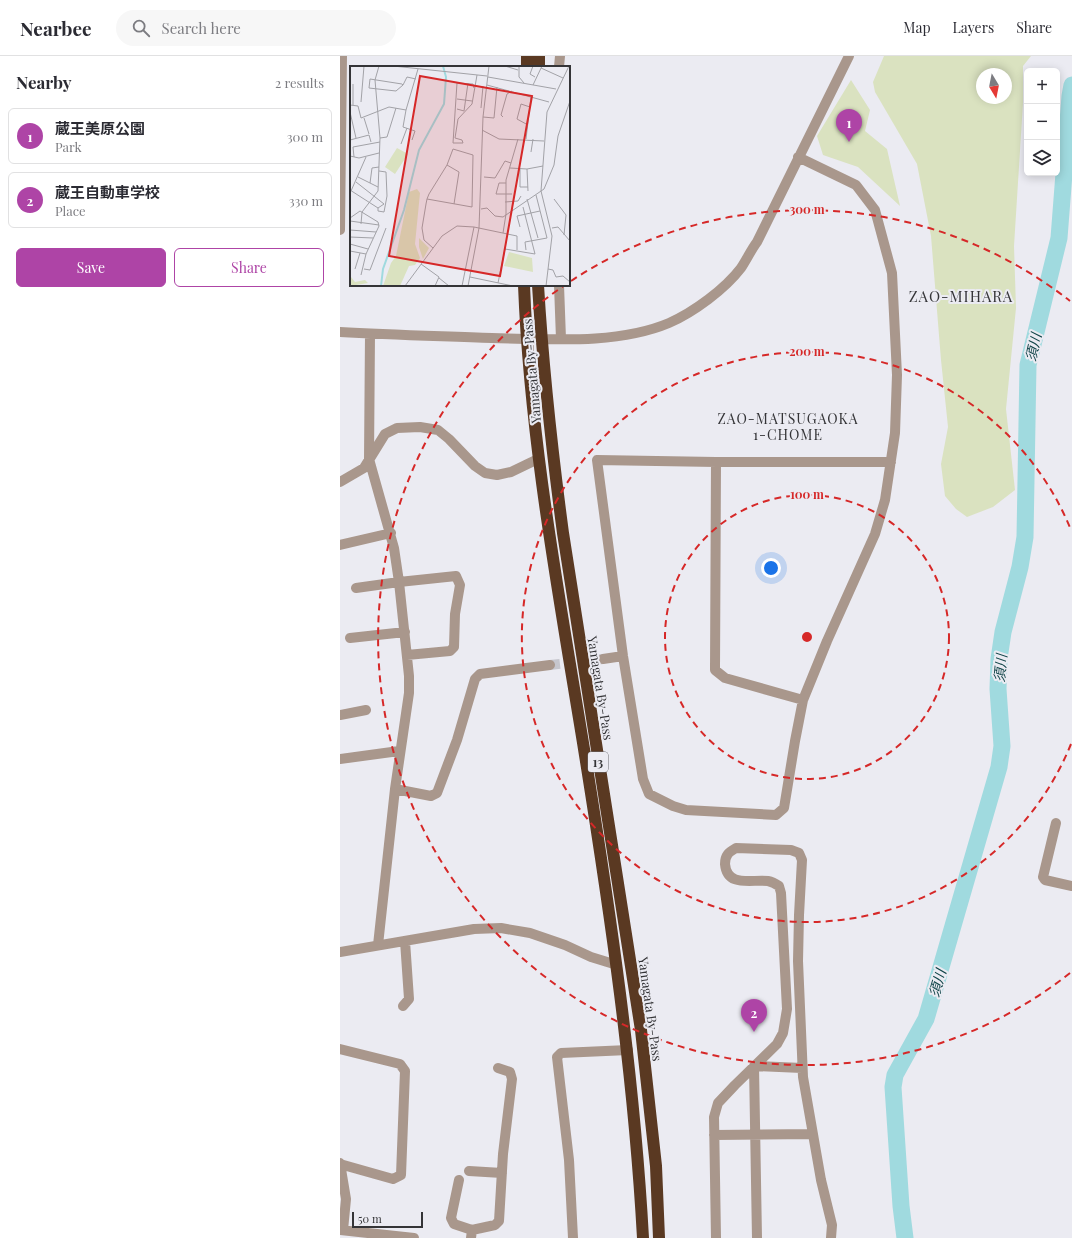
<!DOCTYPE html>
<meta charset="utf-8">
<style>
:root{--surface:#fff;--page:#f7f7f7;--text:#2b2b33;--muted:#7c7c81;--line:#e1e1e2;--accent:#ae44a6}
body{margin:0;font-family:"Playfair Display","Noto Sans JP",serif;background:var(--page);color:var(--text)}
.controls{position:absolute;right:12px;top:12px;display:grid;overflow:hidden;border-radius:6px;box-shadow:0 2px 10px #0003}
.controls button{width:36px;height:36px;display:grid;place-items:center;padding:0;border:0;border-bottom:1px solid var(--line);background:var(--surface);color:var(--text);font:20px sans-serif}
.compass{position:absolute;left:636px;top:12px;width:36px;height:36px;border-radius:50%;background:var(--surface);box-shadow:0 2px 10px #0003;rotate:170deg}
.scale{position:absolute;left:12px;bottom:10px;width:71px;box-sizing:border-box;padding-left:4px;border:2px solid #343437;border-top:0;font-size:11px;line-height:14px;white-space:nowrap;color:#343437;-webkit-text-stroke:3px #ebebf2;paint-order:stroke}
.you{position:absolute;left:431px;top:512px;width:14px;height:14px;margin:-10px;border:3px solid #fff;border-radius:50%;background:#1a73e8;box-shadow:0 0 0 6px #1a73e833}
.badge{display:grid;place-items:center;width:26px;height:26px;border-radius:50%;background:var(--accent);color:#fff;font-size:13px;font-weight:700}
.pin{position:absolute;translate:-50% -33px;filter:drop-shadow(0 1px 2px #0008)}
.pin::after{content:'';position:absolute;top:21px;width:14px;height:12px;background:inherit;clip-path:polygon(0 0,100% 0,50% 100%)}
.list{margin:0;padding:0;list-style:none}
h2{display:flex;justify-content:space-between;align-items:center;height:52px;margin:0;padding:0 16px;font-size:17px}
h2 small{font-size:13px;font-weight:400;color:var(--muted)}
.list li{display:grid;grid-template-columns:26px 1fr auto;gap:12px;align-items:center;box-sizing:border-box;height:56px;margin:0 8px 8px;padding:0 8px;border:1px solid var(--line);border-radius:6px}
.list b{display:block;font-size:15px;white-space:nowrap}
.list p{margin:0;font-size:13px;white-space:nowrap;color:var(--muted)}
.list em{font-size:13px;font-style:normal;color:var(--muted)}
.actions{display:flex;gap:8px;padding:12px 16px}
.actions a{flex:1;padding:9px 0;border:1px solid var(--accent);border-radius:6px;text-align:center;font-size:14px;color:var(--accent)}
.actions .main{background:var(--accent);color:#fff}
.icon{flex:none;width:22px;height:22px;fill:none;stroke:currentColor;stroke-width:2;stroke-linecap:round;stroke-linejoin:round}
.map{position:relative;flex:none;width:732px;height:1182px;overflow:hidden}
header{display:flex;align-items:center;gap:24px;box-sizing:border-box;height:56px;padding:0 20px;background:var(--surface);border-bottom:1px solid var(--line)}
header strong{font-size:19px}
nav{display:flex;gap:22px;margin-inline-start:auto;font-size:14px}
.search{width:280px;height:36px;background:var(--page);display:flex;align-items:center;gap:10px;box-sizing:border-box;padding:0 14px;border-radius:22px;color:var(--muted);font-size:15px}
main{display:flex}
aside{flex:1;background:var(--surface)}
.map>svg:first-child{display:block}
</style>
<header>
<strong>Nearbee</strong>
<div class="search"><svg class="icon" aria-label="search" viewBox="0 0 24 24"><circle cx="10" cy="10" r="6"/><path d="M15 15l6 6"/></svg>Search here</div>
<nav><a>Map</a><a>Layers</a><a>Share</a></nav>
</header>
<main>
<aside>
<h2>Nearby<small>2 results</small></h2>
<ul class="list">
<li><span class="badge">1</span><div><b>蔵王美原公園</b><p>Park</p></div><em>300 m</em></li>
<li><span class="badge">2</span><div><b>蔵王自動車学校</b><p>Place</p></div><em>330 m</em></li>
</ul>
<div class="actions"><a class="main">Save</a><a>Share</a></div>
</aside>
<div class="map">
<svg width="732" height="1182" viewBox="0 0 732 1182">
<rect width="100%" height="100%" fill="#ebebf2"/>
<path fill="#dae2c0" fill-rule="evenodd" d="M544,0h147l-8,10v37l-9,143 2,62 -10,101 9,81 -22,17 -26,10 -11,-8 -11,-13 -4,-32 7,-37 -7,-67 -10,-124 -14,-72 -42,-72 -2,-10zM642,18h24v24h-24z
M511,24l19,30 -5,21 22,18 13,57 -42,-39 -35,-12 -6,-19z"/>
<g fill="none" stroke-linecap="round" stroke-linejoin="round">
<path stroke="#a0dadf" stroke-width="17" d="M565,1182l-4,-32 -8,-119 2,-12 31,-56 73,-252 3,-21 -4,-57 1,-30 4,-27 17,-65 5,-30 3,-172 31,-127 11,-142 2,-11"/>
<path stroke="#c6c6cd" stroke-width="10" stroke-dasharray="10 5" stroke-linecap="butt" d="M210,609l53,-6"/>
<path stroke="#a9978c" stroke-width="10" d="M219,11l1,-11
M458,101l58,28 19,25 17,63 5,102 -2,58 -10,67 -10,34 -48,107 -24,59 -8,41 -11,67 -8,7 -90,-5 -13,-4 -24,-12 -6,-15 -20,-123 -26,-196 119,2h175
M0,174l2,-174
M219,229l2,54
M0,276c51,3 101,4 152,6 56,1 125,7 177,-15 25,-11 56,-34 72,-55 6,-9 10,-18 16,-26l92,-186
M30,278l-1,125 25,89 5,34 10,94v17l-14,96 -17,156
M376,406l-1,208 10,8 78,22
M0,426l24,-14 21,-34 12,-6 23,-1 18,3 11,9 26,27 10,7 12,2 14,-3 27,-13
M0,489l51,-12
M16,532l43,-6 57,-6 4,9 -5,29 -1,33 -4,4 -43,4
M10,582l55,-6
M263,603l20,-3
M0,659l26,-5
M0,703l59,-8
M55,733l36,7 6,-3 20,-53 18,-61 5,-5 70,-9
M716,767l-13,54 2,3 27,6
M0,896l134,-23 27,-1 29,5 35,12 26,12 26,8
M63,950l6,-7 -4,-58
M0,993l60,15 5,7 -4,104 -8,4 -53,-15
M374,1079l99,-1
M0,1107l6,36 -3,31
M129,1115l33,2
M119,1124l-8,38 3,6 18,6
M0,1174l74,8
M131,1182l1,-8 23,-5 4,-4 4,-67 9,-75 -2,-7 -12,-4
M233,1182l-4,-78 -12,-103 4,-4 67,-3
M376,1182l-2,-121 4,-14 17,-18 42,-41 6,-11 4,-24 -6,-116 -2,-7c-3,-2 -6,-4 -11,-5 -16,-2 -41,7 -43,-17 0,-9 4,-12 11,-16l55,2 8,3 3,7 -3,55 -1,46 5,116 18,103 11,45 -1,13
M417,1182l-3,-172 48,2"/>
<path stroke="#5a3922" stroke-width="12" d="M187,11v-11
M199,11v-11
M184,229c6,156 35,310 60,464 26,162 50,325 59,489
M198,229c5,83 14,166 25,248l78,497 15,136 3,72"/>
</g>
<g fill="none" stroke="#d62828" stroke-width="2" stroke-dasharray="7 5">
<circle cx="467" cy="581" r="142"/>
<path d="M731 688A285 285 0 1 1 731 474"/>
<path d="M730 917A427 427 0 1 1 225 229M231 225A427 427 0 0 1 730 245"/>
</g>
<g text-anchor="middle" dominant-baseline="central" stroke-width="4" stroke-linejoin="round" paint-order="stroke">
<rect fill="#ebebf2" stroke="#6b6b6f" stroke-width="1" x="248" y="696" width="20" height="20" rx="3"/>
<g font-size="12" font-weight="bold" fill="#343437">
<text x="258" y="706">13</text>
</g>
<g font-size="13" fill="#343437" stroke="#ebebf2">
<text transform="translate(191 315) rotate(-95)">Yamagata By-Pass</text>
<text transform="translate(261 632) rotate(81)">Yamagata By-Pass</text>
<text transform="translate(311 953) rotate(82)">Yamagata By-Pass</text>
</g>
<g font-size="14" font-style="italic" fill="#104448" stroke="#ebebf2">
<text transform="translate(693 291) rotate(-77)">須川</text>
<text transform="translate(660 612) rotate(-85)">須川</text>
<text transform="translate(597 927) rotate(-74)">須川</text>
</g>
<g font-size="14" letter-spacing="1" fill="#343437" stroke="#ebebf2">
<text x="448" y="362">ZAO-MATSUGAOKA<tspan x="448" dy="16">1-CHOME</tspan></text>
</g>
<g font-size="15" letter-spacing="1" fill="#343437" stroke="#ebebf2">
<text x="621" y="240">ZAO-MIHARA</text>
</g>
</g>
<g transform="translate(10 10)">
<rect width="220" height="220" fill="#ebebf2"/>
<path d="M47,82l11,6 -13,20 -10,-7zM67,123l3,4 -5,51 5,14 -5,7 -6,1 -9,20h-17l8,-23 5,-7 13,-64zM69,172l10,10 -6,11 -4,-12zM159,186l23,6 1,14 -29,-6zM1,211l4,5 10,-2 3,3 -18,3z" fill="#dae2c0"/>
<path fill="none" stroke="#a0dadf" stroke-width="2" d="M31,220l2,-17 21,-59 15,-60 25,-46 2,-27 -3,-11"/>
<path fill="none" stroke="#a2a2a7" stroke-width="1" d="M43,0l94,10M155,0l13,4M169,0v11l5,6M183,0l-3,8 5,3M191,2l22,10M138,11l68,12M20,13l32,5 1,1 -7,6 -27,-3zM53,19l4,-8 9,2M137,19l62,17M183,19l9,-19M124,22l-1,-4 -16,-1 -4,60h10l-1,-3 -7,-2 3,-19 14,-15 5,-29M107,33l15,2M11,36l3,-36M0,39l8,1 3,12 28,-11 17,3 12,-41M3,39v-21M131,42l2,-22M107,43l7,2 4,-28M56,44l-3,17 12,4 -3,9M0,46l6,26M133,51l11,1 3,-31M153,51l-2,-2 6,-21 5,-3M14,52l5,16M178,59l-11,-6 4,-15 9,3M132,64l17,9 45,2M30,72l7,-1 9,-29M176,73l5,-42M0,74l19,-5 2,7M51,78l6,-16M181,86l2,-13M0,90l9,2 20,-5M4,91l-1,-10 27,-5M97,99l12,7 -5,32M160,102l17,1 16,-3M170,103v18h8M177,103l1,22M8,111l20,10M134,111l11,1 10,-17 6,2M20,117l2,-15 7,-1M156,117h-7l-3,11h16M0,124l28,18 6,-4 -28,-22M1,125l15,-34M186,129l11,43M77,133l45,8 1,-52 -20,-6 -6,16 -18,29 -2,5 -1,5 -4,24 2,12 9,8M177,133l11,39M204,133l12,16 -2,20M155,136l13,-1 3,-5M28,142v3l6,1 3,-16 -1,-24 -7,-1M131,143l6,-1 8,8 8,1 41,-28 10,-24 4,-29 12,-35M0,152l10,-7 18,11 1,4 -13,28 -16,-3M0,155l29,4M11,158l1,-12 16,-21 2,-53 -5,-58 4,-14M170,161l-3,-11 23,-5M202,162l6,-1 12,14M0,164l26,2M153,167l3,-19v-34l12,-41M0,171l23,1M0,178l18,5M176,184l-1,-8 22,-4M71,198l18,13 -4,9M5,203l5,-16M14,203l6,1 16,-42M198,203l5,1 3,7 7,-1 7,6M11,209l5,-21M120,211l43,9M89,212l10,8M148,217l7,-34 30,5 -12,-47M55,220l37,-50 15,-10 17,1 43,9v14M112,220l12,-59M118,220l11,-58 4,-111 6,-51M196,220l6,-50 -11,-45 6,-79 22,-46"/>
<path fill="#d62828" fill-opacity="0.15" stroke="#d62828" stroke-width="2" d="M70,10l112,20 -32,180 -111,-20z"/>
<rect width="220" height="220" fill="none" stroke="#343437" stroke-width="2"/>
</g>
<circle cx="467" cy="581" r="6" fill="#d62828" stroke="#ebebf2" stroke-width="2"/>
<g font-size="12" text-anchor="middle" font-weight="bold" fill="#d62828" stroke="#ebebf2" stroke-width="4" stroke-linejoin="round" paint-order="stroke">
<text x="467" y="158">300 m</text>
<text x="467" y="300">200 m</text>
<text x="467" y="443">100 m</text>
</g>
</svg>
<div class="controls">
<button>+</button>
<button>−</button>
<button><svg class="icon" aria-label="layers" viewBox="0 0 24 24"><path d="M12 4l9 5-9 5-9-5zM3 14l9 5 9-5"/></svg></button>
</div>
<svg class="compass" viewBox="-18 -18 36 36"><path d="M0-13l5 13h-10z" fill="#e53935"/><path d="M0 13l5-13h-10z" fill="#7c7c81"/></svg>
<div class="scale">50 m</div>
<div class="you"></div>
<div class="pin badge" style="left:509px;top:86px">1</div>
<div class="pin badge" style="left:414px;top:976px">2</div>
</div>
</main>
